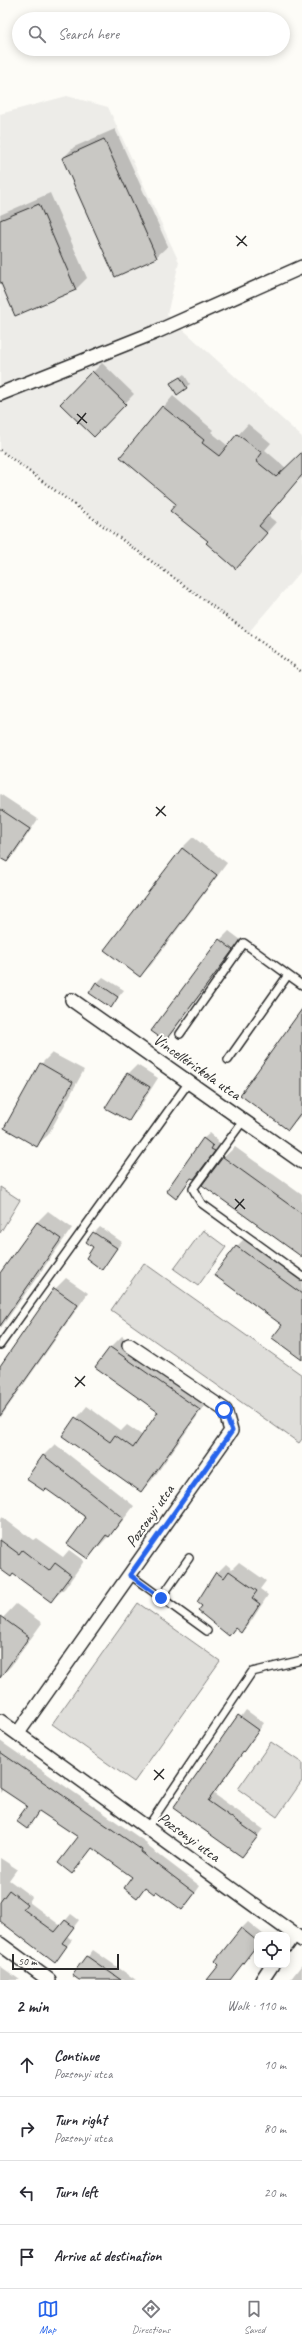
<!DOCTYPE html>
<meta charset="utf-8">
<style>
:root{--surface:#fff;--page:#f2f2f3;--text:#2b2b33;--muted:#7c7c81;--line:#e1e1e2;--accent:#2563eb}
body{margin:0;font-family:Caveat,sans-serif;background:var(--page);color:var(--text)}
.controls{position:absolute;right:12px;bottom:12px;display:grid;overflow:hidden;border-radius:8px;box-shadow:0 2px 10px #0003}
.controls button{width:36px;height:36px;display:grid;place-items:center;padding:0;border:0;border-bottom:1px solid var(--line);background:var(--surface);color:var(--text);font:20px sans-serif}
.scale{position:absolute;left:12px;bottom:10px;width:107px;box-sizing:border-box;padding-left:4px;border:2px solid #2b2b2b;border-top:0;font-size:11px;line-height:14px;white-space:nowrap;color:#2b2b2b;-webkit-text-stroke:3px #fdfcf7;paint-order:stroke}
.stop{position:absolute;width:12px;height:12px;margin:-9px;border:3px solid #2563eb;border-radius:50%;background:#fff}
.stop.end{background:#2563eb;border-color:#fff;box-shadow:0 1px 4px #0008}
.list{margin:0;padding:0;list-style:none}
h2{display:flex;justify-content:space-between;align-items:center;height:52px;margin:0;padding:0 16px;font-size:17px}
h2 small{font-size:13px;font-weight:400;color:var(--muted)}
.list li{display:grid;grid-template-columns:26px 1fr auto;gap:12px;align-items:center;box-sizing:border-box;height:64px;padding:0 16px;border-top:1px solid var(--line)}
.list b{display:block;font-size:15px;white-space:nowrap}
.list p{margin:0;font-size:13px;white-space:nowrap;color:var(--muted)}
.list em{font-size:13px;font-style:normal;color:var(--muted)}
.icon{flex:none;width:22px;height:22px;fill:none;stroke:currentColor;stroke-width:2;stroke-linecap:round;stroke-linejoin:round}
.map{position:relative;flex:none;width:302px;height:1980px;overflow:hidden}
.search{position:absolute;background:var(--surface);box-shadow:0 2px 10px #0003;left:12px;right:12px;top:12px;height:44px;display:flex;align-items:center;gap:10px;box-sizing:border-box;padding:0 14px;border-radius:22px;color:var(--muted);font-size:15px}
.sheet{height:308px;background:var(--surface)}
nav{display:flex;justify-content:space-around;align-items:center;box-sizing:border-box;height:56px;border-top:1px solid var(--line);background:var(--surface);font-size:11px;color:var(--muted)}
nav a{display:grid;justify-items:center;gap:2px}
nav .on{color:var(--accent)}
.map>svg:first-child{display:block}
</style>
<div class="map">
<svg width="302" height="1980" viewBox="0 0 302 1980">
<rect width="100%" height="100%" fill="#fdfcf7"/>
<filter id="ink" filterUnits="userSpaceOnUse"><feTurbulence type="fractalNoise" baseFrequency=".025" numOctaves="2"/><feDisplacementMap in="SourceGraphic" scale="8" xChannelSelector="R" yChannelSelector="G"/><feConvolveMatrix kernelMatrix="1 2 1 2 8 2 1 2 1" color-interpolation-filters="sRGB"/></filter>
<g filter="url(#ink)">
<path fill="#edece8" d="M67,96l41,11 71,155 -12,53 135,122v133l-54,63 -147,-110 -101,-73v-336z"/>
<path fill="#dfdeda" stroke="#858482" d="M0,1187l20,13 -20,33z
M203,1230l23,17 -28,39 -24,-17z
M144,1263l158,112v64l-3,4 -188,-133z
M138,1603l82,58 -86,121 -82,-58z
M271,1742l31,21v18l-25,36 -39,-28z"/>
<path fill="#0003" d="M115,129l53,117 -12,11 -93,-99 11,-11z
M50,193l37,85 -11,11 -76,-11v-63z
M102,363l32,31 -31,32 -10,-54z
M184,374l6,10 -13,9 -6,-10z
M173,396l40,34 -2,2 17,14 20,-22 23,19 -6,7 21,18 16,-15v26l-2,-2 -32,39 8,6 -40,45 -27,-26 -31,-37 -57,-47z
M0,794l38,25 -22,33 -9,9 -7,-5z
M193,837l34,26 -76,102 -11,11 42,-128z
M229,931l12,9 -67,91 -9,9 55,-100z
M103,977l21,13 -13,16 -14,-23z
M302,1013v101l-14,15z
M52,1053l32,17 -36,65 -12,11 5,-82z
M137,1065l21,13 -20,32 -9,9 -22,-11 21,-34z
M210,1133l8,7 -1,2 3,2 -20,28 -8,5 -16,20 27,-58z
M235,1147l67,48v61l-79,-98z
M48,1211l24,17 -72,101v-54l37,-53z
M100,1227l22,15 -20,26 -7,-21 -1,-14z
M248,1235l54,40v84l-18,-35 -68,-49 21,-29z
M66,1278l22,15 -88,125v-51l55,-78z
M122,1336l88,62 -58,82 -11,11 -78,-56 24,-29 34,25 6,-6 16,11 17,-24 -49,-65z
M55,1444l79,62 -14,18 -32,34 -1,-39 -41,-31 -19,-10 17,-23z
M2,1517l31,23 3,-2 27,19 6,-7 15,11 -19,27 -14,13 -38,-28 -13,-5v-49z
M239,1562l27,19 -6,8 8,6 -18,28 -9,9 -5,-4 -7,6 -12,-61 9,-9 6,5z
M16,1604l26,19 -31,43 -11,11v-56z
M246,1710l18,13 -50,71 49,35 -21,27 -68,-48z
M0,1741l147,102 -1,2 54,41 -11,16 -7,6 -25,-18 -11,-4 -9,11 -3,-20 -42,-29 -20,25 7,-36 -39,-26 -13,17 1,-22 -25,-17 -3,4z
M0,1858l17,11 -8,11 23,17 -3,5 32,24 10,-12 8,6 -12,16 5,4 -17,21 -55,-42z
M248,1922l16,13h-7v11l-27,34h-15l26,-51z
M93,1950l43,30h-55l-7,-5z
M302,1965v15h-12l11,-14z
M0,1966l20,14h-20z"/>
<path fill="#c9c8c4" stroke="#2b2b2b" d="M104,139l53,119 -42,19 -53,-119z
M39,204l37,86 -61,26 -15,-35v-61z
M92,371l34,33 -32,33 -34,-33z
M180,377l7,11 -10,7 -7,-12z
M162,406l42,34 -2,3 17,13 18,-22 25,19 -6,8 20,16 26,-25v23l-43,51 8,7 -31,36 -30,-26 2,-2 -38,-30 6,-7 -56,-47z
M0,809l30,20 -23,33 -7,-4z
M182,848l35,27 -77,102 -36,-27z
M219,939l14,11 -68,91 -14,-10z
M96,982l22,15 -7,11 -22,-15z
M302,1009v102l-14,19 -48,-35z
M40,1063l33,19 -36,65 -33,-19z
M127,1073l23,14 -21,34 -24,-13z
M203,1138l10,8 -2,3 4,2 -21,28 -3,-1 -15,21 -10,-8z
M223,1157l79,57v43l-100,-72z
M37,1222l24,17 -61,87v-53z
M93,1232l24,16 -15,22 -16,-12 7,-11 -7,-5z
M236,1246l66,48v66l-30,-22 10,-13 -68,-50z
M54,1288l24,17 -78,111v-50z
M110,1347l90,63 -59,82 -79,-56 13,-19 35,25 5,-7 18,13 25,-36 -63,-45z
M43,1455l80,63 -14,19 -3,-2 -18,24 -21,-15 18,-25 -1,-3 -38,-27 -2,2 -18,-12z
M0,1540l19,14 3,-4 27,21 6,-8 16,12 -20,27 -38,-28 -2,3 -11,-8z
M229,1571l28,20 -5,7 8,6 -19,29 -6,-5 -6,8 -31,-25 4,-5 -5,-4 19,-30 8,6z
M0,1616l29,21 -29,41z
M238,1715l21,15 -51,71 50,35 -16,21 -69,-49z
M0,1752l142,98 -1,2 54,41 -13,17 -26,-19 -2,3 -9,-7 -8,11 -13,-10 8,-11 -40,-29 -20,26 -14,-11 20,-26 -39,-26 -12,18 -11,-8 11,-15 -27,-18z
M9,1890l18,14 -4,5 32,23 10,-12 9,7 -12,16 5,3 -12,17 -55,-42v-19z
M241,1928l16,13v4l-27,35h-23l12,-15 -4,-4z
M86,1956l2,1 33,23h-42l-7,-5z"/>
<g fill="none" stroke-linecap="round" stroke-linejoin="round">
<g stroke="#2b2b2b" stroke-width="10">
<path id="lane" d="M180,1034l64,-91 44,32
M228,1060l60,-85 14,10
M243,1121l-50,68 8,14 101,73
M0,1345l189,-263
M130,1575l77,56
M161,1598l28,-40
M147,1828l105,-156 50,-12"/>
</g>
<g stroke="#2b2b2b" stroke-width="16">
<path id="street" d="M0,394l156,-62 146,-65
M72,1000l230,162
M0,1721l302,219
M18,1733l213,-302 -6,-21 -96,-65
M0,1944l49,36
M287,1945l7,-10
M262,1980l10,-15"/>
</g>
<path stroke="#2b2b2b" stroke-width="2.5" stroke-dasharray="1 3" stroke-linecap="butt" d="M0,450l302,222"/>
<use href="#lane" stroke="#fdfcf7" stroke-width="7"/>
<use href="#street" stroke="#fdfcf7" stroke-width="13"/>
</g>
</g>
<g fill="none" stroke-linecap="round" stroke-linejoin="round" filter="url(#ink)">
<path stroke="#2563eb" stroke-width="5" d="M161,1598l-31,-23 102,-144 -8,-21"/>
</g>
<path fill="none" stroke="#2b2b2b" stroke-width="1.5" d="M236,236l11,10M237,246l9,-10M77,414l10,9M77,424l9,-11M156,807l10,9M156,816l9,-10M235,1199l10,10M235,1209l9,-10M75,1377l10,9M75,1387l10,-11M154,1770l10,9M154,1780l10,-11"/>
<g text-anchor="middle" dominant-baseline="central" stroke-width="4" stroke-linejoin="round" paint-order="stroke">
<g font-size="16" fill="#2b2b2b" stroke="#fdfcf7">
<text transform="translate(197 1067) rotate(35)">Vincellériskola utca</text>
<text transform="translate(150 1516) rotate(-55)">Pozsonyi utca</text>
<text transform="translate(189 1837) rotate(36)">Pozsonyi utca</text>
</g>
</g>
</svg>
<div class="controls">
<button><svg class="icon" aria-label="locate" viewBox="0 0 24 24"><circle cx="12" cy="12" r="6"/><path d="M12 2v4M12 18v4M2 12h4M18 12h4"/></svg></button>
</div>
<div class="scale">50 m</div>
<div class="stop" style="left:224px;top:1410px"></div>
<div class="stop end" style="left:161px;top:1598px"></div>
<div class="search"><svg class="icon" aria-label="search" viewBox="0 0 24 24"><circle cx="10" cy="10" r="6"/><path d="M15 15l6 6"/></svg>Search here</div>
</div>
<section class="sheet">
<h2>2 min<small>Walk · 110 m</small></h2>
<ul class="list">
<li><svg class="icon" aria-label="ahead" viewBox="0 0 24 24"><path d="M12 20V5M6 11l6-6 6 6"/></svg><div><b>Continue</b><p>Pozsonyi utca</p></div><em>10 m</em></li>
<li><svg class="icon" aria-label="right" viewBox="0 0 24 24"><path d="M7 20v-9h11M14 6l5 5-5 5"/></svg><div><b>Turn right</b><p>Pozsonyi utca</p></div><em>80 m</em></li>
<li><svg class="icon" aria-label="left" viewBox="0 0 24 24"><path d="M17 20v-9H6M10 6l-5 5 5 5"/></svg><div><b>Turn left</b></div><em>20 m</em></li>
<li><svg class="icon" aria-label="arrive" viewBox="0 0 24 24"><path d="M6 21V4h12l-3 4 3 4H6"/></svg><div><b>Arrive at destination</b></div></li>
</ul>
</section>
<nav>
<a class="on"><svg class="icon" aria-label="map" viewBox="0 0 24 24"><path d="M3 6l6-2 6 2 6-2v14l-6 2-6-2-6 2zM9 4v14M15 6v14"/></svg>Map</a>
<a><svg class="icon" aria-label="directions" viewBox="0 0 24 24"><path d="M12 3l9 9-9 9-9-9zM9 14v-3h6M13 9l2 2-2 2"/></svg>Directions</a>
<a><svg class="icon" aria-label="saved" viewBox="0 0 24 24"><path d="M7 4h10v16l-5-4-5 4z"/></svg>Saved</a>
</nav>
